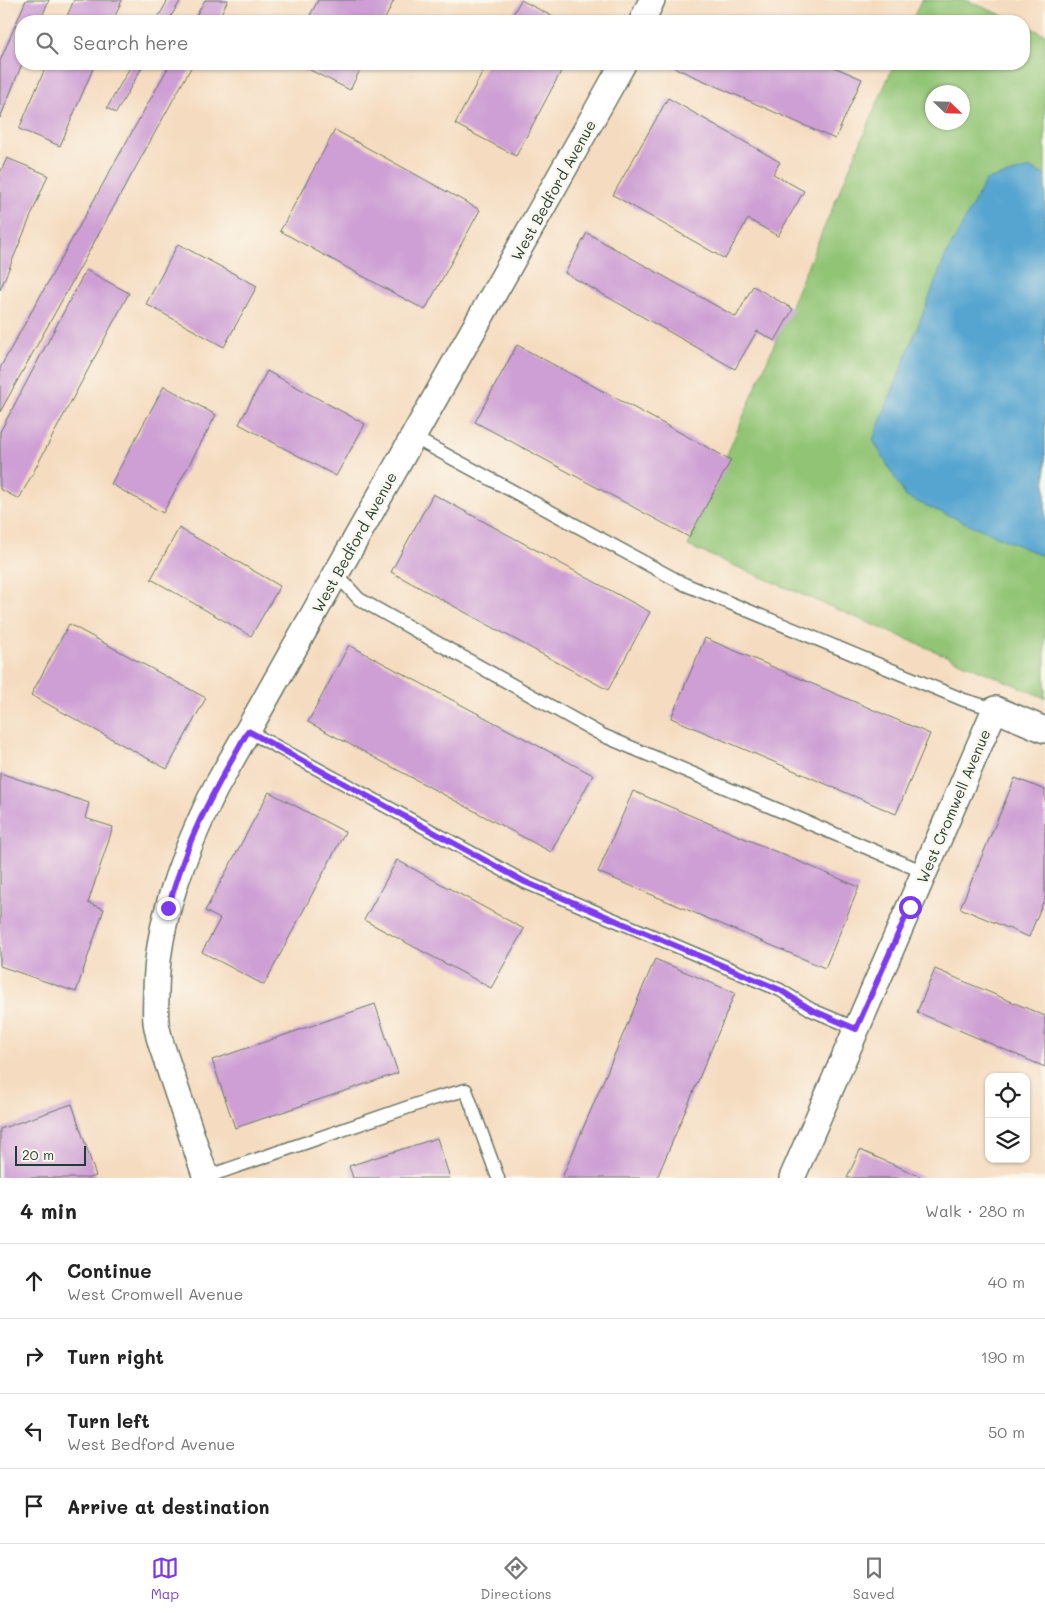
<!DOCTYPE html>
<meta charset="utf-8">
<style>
:root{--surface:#fff;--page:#f6f6f6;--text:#222;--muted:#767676;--line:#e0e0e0;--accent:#7c3aed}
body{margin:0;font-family:Mali,sans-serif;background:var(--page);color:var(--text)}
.controls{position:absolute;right:15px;bottom:15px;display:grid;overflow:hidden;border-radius:10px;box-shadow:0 1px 4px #0004}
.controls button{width:45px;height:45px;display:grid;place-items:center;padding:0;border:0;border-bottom:1px solid var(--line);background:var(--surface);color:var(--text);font:25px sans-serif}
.compass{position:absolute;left:925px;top:85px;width:45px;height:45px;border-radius:50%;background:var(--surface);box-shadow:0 1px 4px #0004;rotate:113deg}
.scale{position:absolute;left:15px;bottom:12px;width:71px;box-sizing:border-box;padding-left:5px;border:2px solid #1f3d34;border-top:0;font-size:14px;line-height:18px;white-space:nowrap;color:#1f3d34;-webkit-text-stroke:4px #fbf7ec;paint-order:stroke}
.stop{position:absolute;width:15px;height:15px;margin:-11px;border:4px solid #7c3aed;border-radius:50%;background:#fff}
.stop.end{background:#7c3aed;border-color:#fff;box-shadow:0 1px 5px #0008}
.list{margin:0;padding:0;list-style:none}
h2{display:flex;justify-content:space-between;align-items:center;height:65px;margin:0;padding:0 20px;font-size:21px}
h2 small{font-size:16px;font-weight:400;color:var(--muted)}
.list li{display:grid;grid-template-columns:32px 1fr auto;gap:15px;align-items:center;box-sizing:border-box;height:75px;padding:0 20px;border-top:1px solid var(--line)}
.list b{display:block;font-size:19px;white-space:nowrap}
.list p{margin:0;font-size:16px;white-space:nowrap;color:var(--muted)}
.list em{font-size:16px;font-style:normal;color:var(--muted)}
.icon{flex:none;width:28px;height:28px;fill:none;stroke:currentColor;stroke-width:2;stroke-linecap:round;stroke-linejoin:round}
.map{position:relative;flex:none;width:1045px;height:1178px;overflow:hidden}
.search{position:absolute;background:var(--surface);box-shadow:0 1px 4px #0004;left:15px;right:15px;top:15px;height:55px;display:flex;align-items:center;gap:12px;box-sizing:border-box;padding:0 18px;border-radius:20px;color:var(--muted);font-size:19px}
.sheet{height:365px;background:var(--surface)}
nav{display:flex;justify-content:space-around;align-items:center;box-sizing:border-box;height:70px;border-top:1px solid var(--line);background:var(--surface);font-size:14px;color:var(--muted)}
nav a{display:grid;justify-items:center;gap:2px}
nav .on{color:var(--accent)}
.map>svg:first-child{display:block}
</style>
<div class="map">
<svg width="1045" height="1178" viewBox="0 0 1045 1178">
<rect width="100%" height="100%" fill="#fbf7ec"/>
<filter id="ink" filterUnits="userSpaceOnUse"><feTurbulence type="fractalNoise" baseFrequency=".02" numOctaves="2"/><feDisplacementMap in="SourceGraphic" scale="10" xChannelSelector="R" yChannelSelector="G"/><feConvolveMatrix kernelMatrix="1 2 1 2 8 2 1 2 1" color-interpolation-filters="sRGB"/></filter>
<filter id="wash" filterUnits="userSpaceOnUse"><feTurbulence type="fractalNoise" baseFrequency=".0096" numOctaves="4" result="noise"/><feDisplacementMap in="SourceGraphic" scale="20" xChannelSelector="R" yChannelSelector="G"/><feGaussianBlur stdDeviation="1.12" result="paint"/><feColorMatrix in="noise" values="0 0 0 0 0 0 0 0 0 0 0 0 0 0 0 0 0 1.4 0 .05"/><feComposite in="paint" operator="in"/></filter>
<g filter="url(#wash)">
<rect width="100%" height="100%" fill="#f5dcc0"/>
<path fill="#91c475" stroke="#588054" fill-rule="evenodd" d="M921,0h45l50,21h-104z
M1024,25l21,9v664l-357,-152 206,-482h130zM932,92h30v30h-30z"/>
<path fill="#56a5d0" stroke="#3a7182" d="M1030,168l15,7v382l-139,-60 -33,-57 72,-183 41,-77z"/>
<g id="blocks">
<path fill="#cd9fd4" d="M26,0h23l-9,21h-19v43h1l-22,54v-57z
M74,0h48l-9,21h-48z
M168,0h13l-13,21h-12z
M205,0h23l-11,21h-24z
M318,0h76l-10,21h-77z
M521,0l40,21h-52z
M47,64h48l-35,82 -41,-17z
M132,64h12l-28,49 -9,-5z
M170,64h23l-193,348v-44z
M298,64h65l-13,26z
M487,64h78l-49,92 -61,-32z
M674,64h153l35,15 -27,60 -162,-72z
M668,98l112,64 -7,12 31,17 -26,45 -30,-17 -23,40 -112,-64z
M335,130l145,80 -55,100 -145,-79z
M7,158l41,17 -48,115v-117z
M587,233l149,84 17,-31 40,23 -18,32 -18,-10 -22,38 -170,-96z
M178,244l79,42 -33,61 -78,-43z
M86,270l43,23 -110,206 -19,-10v-57z
M517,345l214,115 -42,77 -214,-115z
M267,371l98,53 -29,52 -97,-52z
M164,386l52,29 -53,98 -52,-29z
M433,494l217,118 -42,78 -217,-118z
M179,528l101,58 -29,50 -100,-57z
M69,624l137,74 -39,71 -136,-74z
M705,638l225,96 -34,80 -225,-96z
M349,645l244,130 -42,77 -243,-130z
M0,773l89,30 -4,15 28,9 -25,76 16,6 -28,83 -76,-26z
M1015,778l30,12v113l-2,-1 -14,35 -69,-29z
M633,791l226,96 -34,81 -227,-96z
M269,792l76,40 -81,153 -62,-33 18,-33 -15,-8z
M397,860l127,69 -33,59 -127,-68z
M655,959l80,34 -78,185h-95z
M935,969l110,47v51l-128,-55z
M375,1004l23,69 -163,55 -23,-68z
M72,1104l24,72 -7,2h-89v-49z
M437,1138l13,40h-97l-4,-12z
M860,1150l64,28h-77z"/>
</g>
</g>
<g filter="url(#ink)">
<use href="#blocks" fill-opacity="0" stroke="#6a7565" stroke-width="1"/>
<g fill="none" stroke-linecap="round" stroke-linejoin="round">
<g stroke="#6a7565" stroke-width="15">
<path id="lane" d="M413,437l271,147 280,116 31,9
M336,574l23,25 243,136 322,137
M248,731l277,151 255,108 32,20 45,19
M206,1177l226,-78 34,-9 32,88"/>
</g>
<g stroke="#6a7565" stroke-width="28">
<path id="street" d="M642,21l10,-21
M206,1178l-45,-134c-2,-7 -4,-15 -5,-22 -1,-10 0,-21 0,-31 1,-72 28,-138 59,-202l408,-725
M792,1178l203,-469 50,21"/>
</g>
<use href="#lane" stroke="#fff" stroke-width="12"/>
<use href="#street" stroke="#fff" stroke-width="25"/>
</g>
</g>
<g fill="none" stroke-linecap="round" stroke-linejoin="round" filter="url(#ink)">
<path stroke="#7c3aed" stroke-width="6" d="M168,908c8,-26 16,-53 28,-79 15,-34 34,-66 52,-98l277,151 255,108 32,20 44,19 54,-122"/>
</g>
<g text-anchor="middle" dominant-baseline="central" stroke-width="5" stroke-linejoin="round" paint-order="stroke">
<g font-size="15" fill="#1f3d34" stroke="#fbf7ec">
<text transform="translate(553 190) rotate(-61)">West Bedford Avenue</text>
<text transform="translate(354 542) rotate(-61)">West Bedford Avenue</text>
<text transform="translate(953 806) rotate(-67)">West Cromwell Avenue</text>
</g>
</g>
</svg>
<div class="controls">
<button><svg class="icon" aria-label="locate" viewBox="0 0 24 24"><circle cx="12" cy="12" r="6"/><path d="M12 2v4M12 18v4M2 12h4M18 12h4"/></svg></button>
<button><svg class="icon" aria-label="layers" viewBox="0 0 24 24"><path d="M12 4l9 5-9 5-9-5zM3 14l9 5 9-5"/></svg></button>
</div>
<svg class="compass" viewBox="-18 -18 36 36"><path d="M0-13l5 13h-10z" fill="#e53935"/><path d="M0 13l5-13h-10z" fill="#767676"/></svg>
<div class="scale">20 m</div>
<div class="stop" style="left:910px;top:907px"></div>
<div class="stop end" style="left:168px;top:908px"></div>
<div class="search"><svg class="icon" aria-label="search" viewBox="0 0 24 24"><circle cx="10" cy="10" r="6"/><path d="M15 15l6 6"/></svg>Search here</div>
</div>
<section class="sheet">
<h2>4 min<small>Walk · 280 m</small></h2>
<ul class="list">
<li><svg class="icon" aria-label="ahead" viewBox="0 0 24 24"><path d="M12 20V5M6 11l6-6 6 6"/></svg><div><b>Continue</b><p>West Cromwell Avenue</p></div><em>40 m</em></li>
<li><svg class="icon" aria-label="right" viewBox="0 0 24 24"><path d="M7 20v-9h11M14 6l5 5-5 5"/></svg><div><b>Turn right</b></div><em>190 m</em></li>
<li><svg class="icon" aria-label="left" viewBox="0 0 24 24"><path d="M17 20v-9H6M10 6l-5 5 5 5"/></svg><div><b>Turn left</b><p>West Bedford Avenue</p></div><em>50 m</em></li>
<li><svg class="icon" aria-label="arrive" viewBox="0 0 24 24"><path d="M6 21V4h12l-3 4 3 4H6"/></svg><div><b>Arrive at destination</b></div></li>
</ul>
</section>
<nav>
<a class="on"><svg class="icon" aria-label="map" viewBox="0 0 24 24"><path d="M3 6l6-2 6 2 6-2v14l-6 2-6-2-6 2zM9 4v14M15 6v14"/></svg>Map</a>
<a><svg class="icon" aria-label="directions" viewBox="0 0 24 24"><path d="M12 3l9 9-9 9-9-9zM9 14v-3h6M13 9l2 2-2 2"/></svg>Directions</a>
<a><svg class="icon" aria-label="saved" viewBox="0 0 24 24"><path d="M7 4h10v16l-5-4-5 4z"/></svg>Saved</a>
</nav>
